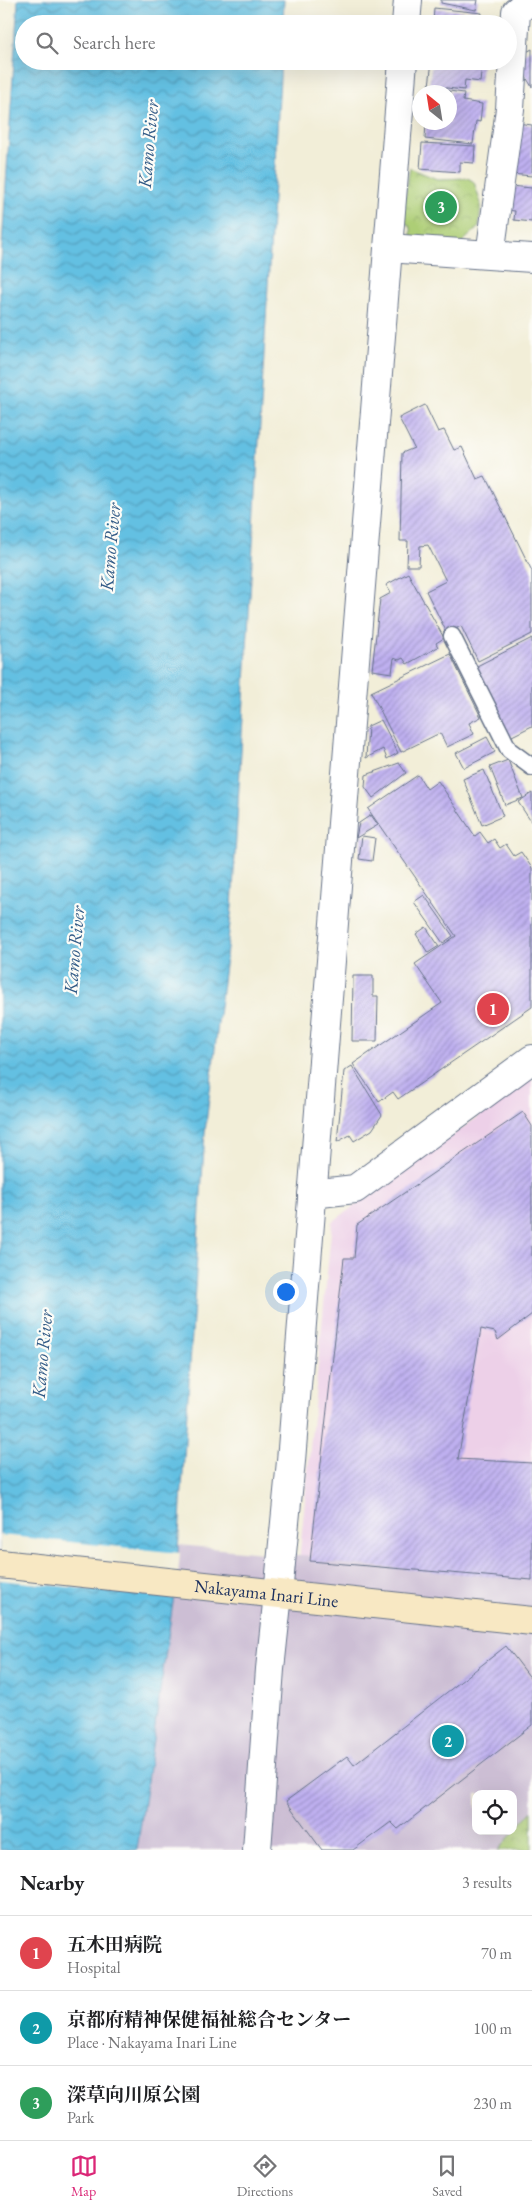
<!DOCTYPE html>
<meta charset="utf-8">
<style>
:root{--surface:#fff;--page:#f2f2f2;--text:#202124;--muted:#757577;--line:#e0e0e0;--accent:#db2777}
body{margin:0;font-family:"EB Garamond","Noto Serif JP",serif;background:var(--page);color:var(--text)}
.controls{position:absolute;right:15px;bottom:15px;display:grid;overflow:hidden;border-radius:10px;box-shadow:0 5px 20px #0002}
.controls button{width:45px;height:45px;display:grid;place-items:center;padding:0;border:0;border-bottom:1px solid var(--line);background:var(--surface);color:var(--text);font:25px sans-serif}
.compass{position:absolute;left:412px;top:85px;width:45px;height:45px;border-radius:50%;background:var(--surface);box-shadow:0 5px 20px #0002;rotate:330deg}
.you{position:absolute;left:285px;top:1291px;width:18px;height:18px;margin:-12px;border:4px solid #fff;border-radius:50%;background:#1a73e8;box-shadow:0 0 0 8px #1a73e833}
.badge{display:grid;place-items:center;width:32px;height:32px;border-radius:50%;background:var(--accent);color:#fff;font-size:16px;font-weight:700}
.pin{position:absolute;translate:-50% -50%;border:2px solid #fff;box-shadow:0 1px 5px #0006}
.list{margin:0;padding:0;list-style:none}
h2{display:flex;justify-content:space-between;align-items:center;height:65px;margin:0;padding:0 20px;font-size:21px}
h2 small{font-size:16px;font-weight:400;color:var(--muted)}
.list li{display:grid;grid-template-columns:32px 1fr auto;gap:15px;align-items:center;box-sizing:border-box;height:75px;padding:0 20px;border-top:1px solid var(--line)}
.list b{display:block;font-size:19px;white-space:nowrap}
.list p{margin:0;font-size:16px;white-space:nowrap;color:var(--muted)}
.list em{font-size:16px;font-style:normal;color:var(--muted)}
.icon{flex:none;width:28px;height:28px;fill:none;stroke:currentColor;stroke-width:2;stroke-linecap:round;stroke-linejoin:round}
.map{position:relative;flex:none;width:532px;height:1850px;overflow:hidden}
.search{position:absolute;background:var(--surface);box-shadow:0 5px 20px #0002;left:15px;right:15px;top:15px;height:55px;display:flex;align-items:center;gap:12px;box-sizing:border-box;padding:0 18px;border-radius:28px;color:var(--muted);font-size:19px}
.sheet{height:290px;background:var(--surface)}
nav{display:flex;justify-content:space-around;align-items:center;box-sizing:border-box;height:70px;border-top:1px solid var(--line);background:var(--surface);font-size:14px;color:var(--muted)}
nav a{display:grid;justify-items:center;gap:2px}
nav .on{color:var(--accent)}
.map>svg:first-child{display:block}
</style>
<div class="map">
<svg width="532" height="1850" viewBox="0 0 532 1850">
<defs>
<pattern id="park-crowns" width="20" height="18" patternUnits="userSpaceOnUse" patternTransform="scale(1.25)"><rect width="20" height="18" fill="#adce76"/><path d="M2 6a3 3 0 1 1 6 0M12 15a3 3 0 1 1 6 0" fill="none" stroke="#94b168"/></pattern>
<pattern id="water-waves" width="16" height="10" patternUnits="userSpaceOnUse" patternTransform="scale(1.25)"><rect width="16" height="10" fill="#64c0e2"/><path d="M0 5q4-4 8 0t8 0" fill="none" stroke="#529cba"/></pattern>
<pattern id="building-hatch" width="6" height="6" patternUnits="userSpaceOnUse" patternTransform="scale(1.25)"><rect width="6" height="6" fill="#bfb0f0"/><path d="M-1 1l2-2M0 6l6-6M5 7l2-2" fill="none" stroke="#9a90c6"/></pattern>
</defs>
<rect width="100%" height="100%" fill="#fdfcf7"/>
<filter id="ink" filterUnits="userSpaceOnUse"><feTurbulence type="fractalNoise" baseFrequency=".02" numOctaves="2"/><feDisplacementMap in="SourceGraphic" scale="10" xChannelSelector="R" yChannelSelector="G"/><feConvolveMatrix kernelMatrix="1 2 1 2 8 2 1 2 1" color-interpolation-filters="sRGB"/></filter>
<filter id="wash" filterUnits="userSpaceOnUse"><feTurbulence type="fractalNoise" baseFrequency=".0096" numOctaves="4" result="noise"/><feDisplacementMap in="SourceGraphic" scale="20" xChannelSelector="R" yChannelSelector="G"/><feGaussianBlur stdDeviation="1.12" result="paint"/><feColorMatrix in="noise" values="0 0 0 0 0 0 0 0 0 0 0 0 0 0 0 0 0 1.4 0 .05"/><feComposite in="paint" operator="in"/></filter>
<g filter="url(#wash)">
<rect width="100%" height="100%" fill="#f2eed8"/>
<path fill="#edd0e8" d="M532,1078v508l-233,-24 33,-340z"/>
<path fill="#ccbed4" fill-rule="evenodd" d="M0,1528l263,25 269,15v282h-532zM476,1794h37v37h-37z"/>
<path fill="url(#park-crowns)" stroke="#647e6a" d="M410,168l27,11 31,-1 6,4 7,22 -2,23 -19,17 -49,-6v-10l-10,-11z
M532,1811v39h-34z"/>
<path fill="url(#water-waves)" stroke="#4078a0" d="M18,0h266l-1,24h-259v37h257l-49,846 -27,225 -29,450 -39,268h-137v-1574z"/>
<path fill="#f2eed8" d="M0,1535l180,18 -4,45 -176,-18z"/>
<g id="blocks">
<path fill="url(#building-hatch)" d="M441,0h37l-2,10 -35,-7z
M434,8l48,5 -1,11h-48z
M532,49v38l-12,-20 1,-12z
M432,61l50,5 -2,16 -15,-2 -1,10 -35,-4z
M427,88l37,5 -1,8 19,3 -2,18 -4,-1 -3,23 -48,-5 1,-17h24v-30h-24z
M517,123l15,2v51l-21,-2z
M422,143l53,3 -1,17 -14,-1v10l-40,-3z
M510,186l22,2v34l-18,-2 1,-9 -8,-1z
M425,405l13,27 6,-2 10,20 8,-3 15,32 8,-3 47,95v63l-54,27 -17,-35 -14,7 -21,-42 20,-10 -18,-36 -8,1 -1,20h-12l1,-25h-8l2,-88 12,-5 -15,-30z
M408,573l36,65 -8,5 2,4 -31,17 -4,-6 -4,2 -5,-2 -2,15 -20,-3 8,-71 11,-6 -5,-8z
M532,638v88l-24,12 -35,-70z
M450,654l31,63 -12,6 5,11 -27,13 -7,-14 -39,19 -30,-60z
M381,720l17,33 -11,6 -4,-10 -17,9 2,-32z
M487,737l8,15 -31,16 -8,-15z
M508,760l15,38 -18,7 -15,-38z
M399,763l7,10 -33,25 -8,-11 1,-12z
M484,770l19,46 -21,9 -19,-46z
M418,775l9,14 11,-8 37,55 5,-4 8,11 6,-4 6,9 6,-4 8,12 7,-4 11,16v139l-134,92 -5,-7 -14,10 -26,-38 89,-61 -27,-39 41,-28 -88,-127z
M532,793v30l-14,-21z
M371,815l7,10 -22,13 3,-15z
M362,836l13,2 -3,23 -13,-2z
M424,895l29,41 -10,7 -29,-41z
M426,927l13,19 -11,7 -12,-19z
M353,976h20v20h5l-1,45h-25z
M352,1066l30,49 -10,15 -18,11 -4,-6 -13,7 7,-71z
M523,1112l9,14v188l-34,26 -3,-8 -14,-3 -23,130 74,4v117l-222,-19 34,-303h10l3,-33z
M506,1646l26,34v45l-134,104 -7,-7 -38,28h-31l-36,-49 61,-45 7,9z"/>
</g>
</g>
<g filter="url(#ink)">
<use href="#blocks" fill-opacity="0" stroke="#667289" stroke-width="1"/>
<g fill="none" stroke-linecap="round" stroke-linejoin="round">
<g stroke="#667289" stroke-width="19">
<path id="service" d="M452,636l57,114 23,17"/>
</g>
<g stroke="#667289" stroke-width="30">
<path id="minor" d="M388,248l144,10
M490,255l20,-146 6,-97 14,-12
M312,1194l43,-5 177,-130
M257,1850l13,-181 8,-75"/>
</g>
<g stroke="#667289" stroke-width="30">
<path id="tertiary" d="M406,24l2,-24
M278,1594l13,-133 112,-1400"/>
</g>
<g stroke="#667289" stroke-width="30">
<g id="secondary">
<path id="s1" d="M0,1564l532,57"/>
</g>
</g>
<use href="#service" stroke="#fff" stroke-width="16"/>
<use href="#minor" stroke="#fff" stroke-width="28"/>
<use href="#tertiary" stroke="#fff" stroke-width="28"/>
<use href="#secondary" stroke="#f8e8c3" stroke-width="28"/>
</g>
</g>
<g text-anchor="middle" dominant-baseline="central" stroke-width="4.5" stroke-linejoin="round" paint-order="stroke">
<g font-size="18" fill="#1b2f5e" stroke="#fdfcf7">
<text stroke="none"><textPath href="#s1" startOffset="268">Nakayama Inari Line</textPath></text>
</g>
<g font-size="19" font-style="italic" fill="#315a86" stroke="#fdfcf7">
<text transform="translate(148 144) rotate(-85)">Kamo River</text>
<text transform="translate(110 547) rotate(-85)">Kamo River</text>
<text transform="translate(74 950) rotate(-85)">Kamo River</text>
<text transform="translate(42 1354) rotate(-85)">Kamo River</text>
</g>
</g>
</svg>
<div class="controls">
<button><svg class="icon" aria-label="locate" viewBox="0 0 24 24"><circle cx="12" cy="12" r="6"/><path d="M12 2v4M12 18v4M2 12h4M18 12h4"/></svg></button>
</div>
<svg class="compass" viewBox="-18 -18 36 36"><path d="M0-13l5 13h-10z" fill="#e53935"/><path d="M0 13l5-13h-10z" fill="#757577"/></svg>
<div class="you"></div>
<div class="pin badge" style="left:493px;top:1009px;background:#e0444e">1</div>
<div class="pin badge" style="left:448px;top:1741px;background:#0f9aa8">2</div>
<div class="pin badge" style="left:441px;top:207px;background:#2e9e5b">3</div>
<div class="search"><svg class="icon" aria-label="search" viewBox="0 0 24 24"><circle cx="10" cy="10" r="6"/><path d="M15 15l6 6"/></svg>Search here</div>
</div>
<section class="sheet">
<h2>Nearby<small>3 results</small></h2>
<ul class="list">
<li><span class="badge" style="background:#e0444e">1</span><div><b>五木田病院</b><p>Hospital</p></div><em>70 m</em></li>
<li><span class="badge" style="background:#0f9aa8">2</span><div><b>京都府精神保健福祉総合センター</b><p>Place · Nakayama Inari Line</p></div><em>100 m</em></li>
<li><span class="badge" style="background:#2e9e5b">3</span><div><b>深草向川原公園</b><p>Park</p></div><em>230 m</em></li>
</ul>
</section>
<nav>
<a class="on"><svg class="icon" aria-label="map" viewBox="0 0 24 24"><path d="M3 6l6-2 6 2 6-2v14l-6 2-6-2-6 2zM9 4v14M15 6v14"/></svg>Map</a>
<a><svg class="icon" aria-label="directions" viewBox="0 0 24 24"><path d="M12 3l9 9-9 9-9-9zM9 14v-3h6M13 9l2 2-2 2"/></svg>Directions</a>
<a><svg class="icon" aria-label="saved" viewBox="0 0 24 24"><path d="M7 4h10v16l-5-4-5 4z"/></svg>Saved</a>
</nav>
